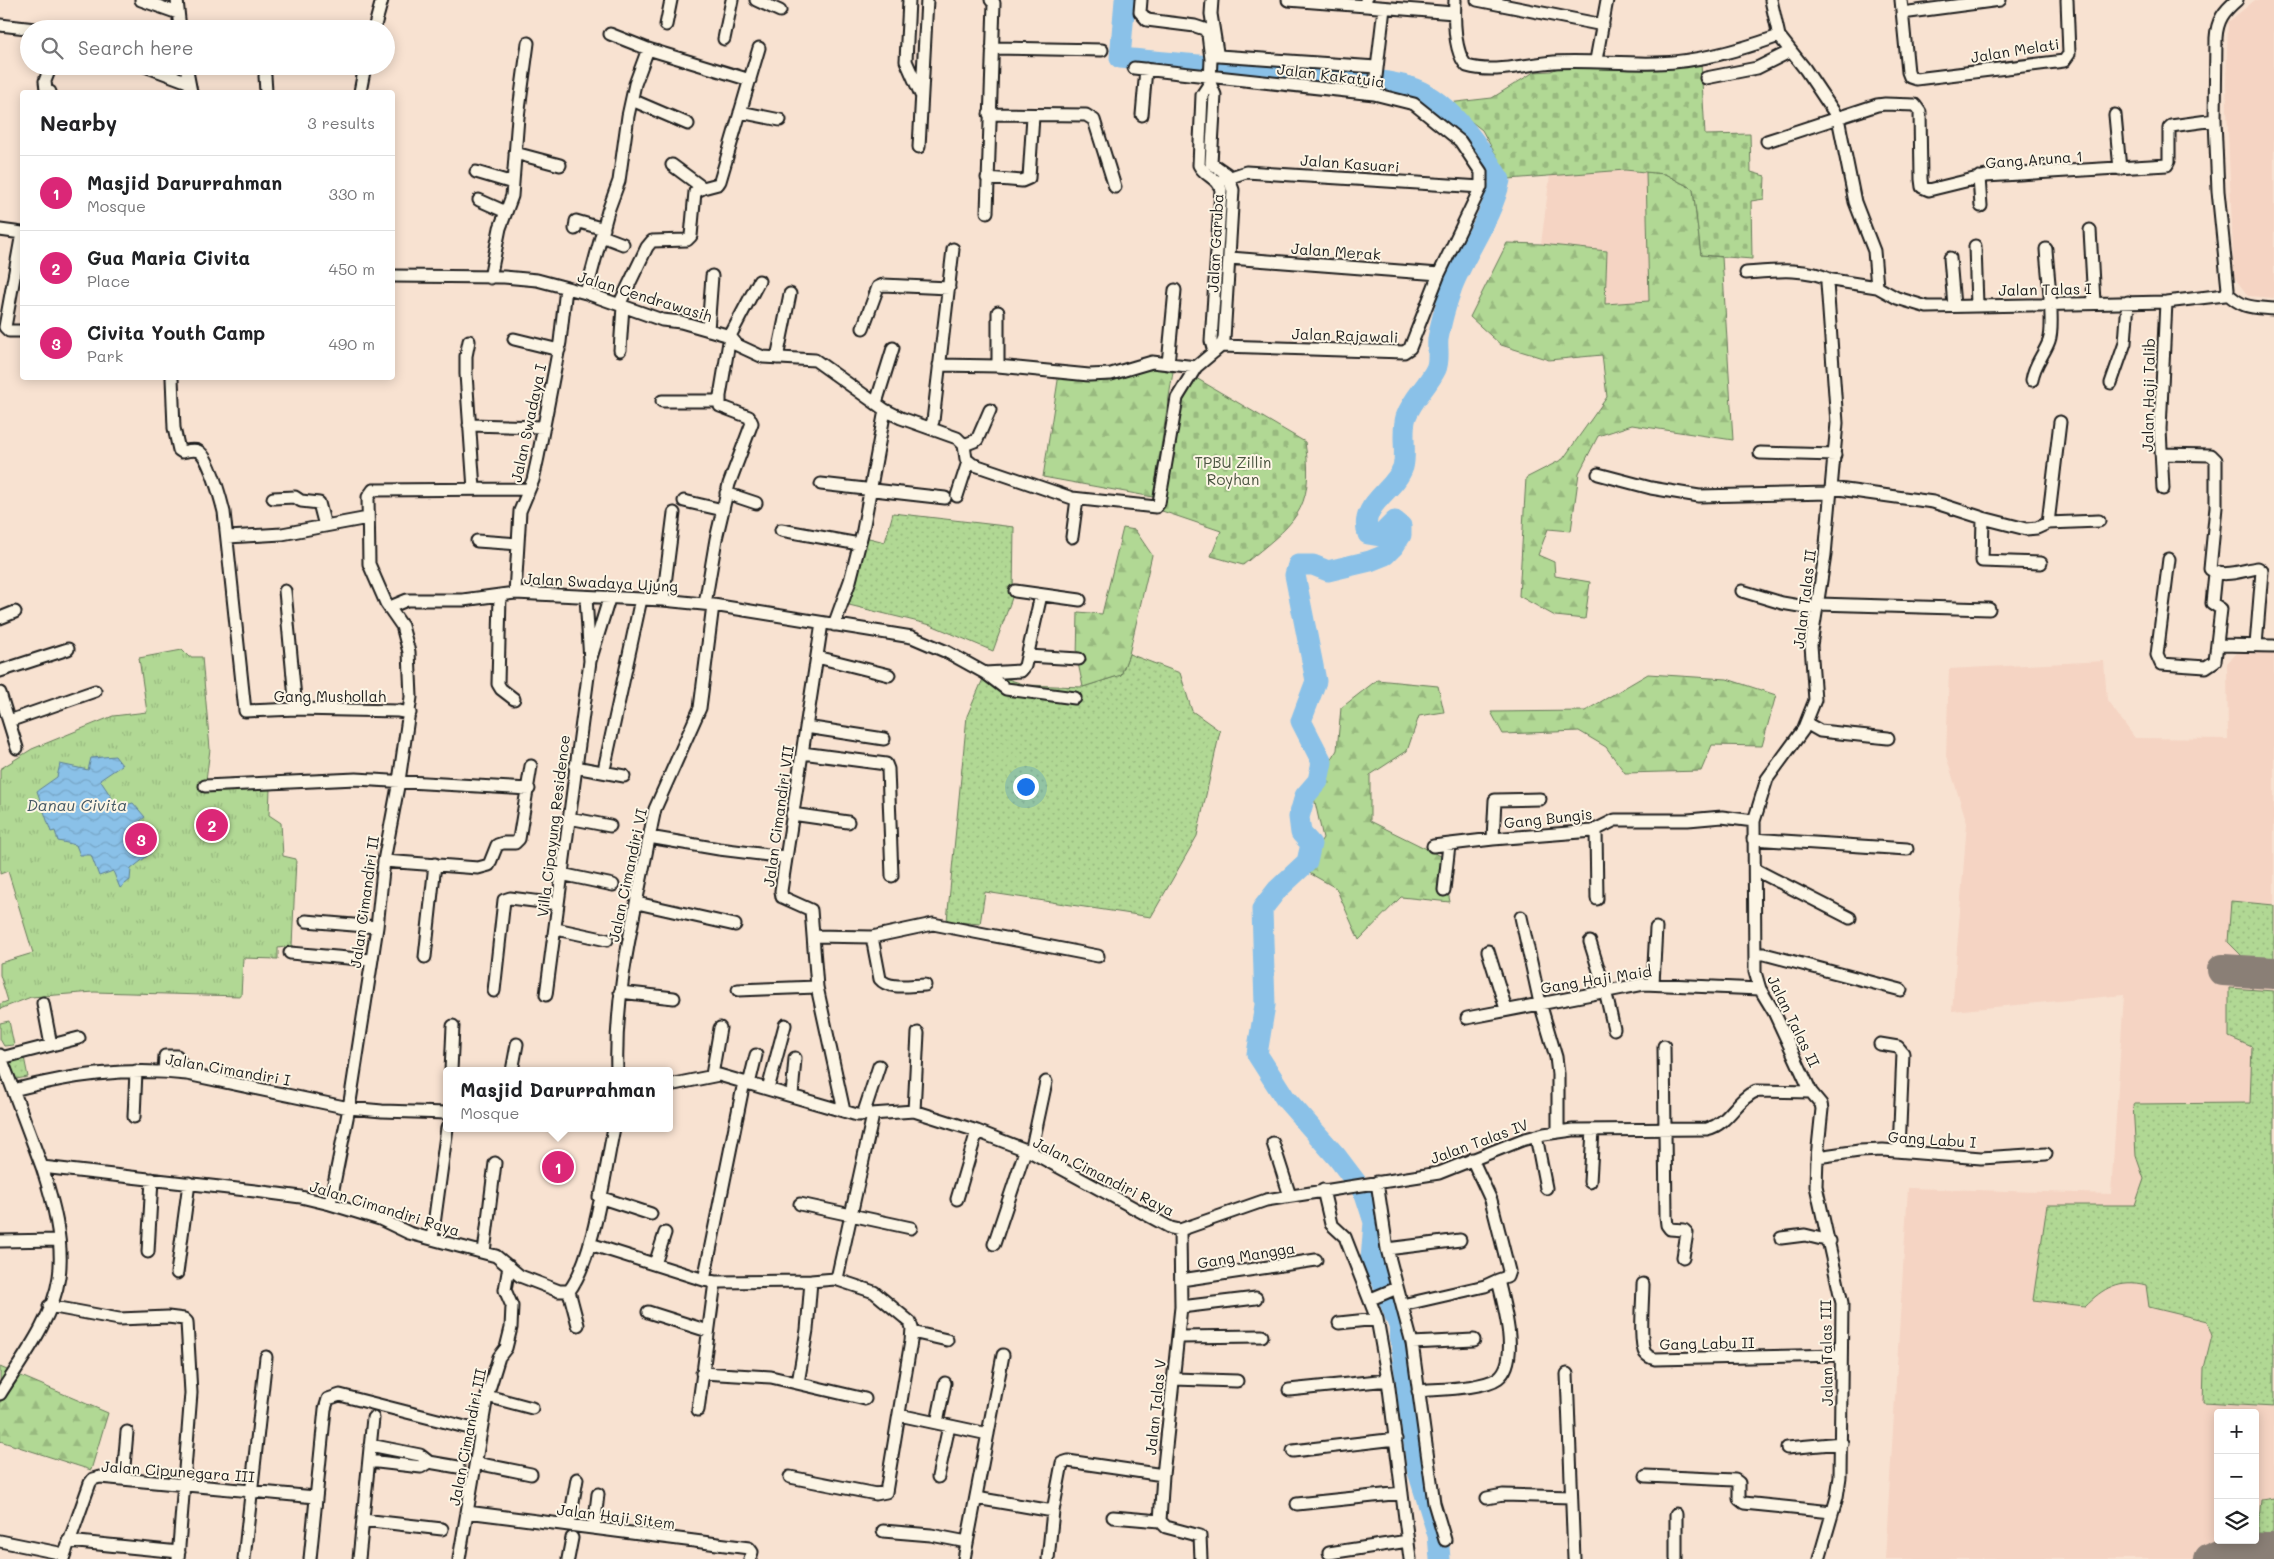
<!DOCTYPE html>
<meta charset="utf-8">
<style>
:root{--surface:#fff;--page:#f2f2f2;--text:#202124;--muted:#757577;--line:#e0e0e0;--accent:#db2777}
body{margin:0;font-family:Mali,sans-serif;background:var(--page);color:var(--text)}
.controls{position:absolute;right:15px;bottom:15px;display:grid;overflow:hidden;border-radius:5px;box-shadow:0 2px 12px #0003}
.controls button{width:45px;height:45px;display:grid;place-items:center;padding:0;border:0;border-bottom:1px solid var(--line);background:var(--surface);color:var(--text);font:25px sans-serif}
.you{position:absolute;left:1025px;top:786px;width:18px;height:18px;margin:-12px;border:4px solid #fff;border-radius:50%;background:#1a73e8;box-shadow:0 0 0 8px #1a73e833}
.badge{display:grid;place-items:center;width:32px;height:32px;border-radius:50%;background:var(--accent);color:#fff;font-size:16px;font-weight:700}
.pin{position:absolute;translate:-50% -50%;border:2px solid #fff;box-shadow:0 1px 5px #0006}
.popup{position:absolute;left:443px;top:1067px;width:230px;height:65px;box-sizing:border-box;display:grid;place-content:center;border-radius:5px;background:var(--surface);filter:drop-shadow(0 1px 4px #0005);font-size:16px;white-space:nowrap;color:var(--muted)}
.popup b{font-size:19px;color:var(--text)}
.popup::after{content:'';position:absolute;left:50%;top:100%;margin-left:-10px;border:10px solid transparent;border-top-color:var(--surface)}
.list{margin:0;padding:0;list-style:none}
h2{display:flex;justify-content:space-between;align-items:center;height:65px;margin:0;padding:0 20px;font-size:21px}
h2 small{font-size:16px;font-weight:400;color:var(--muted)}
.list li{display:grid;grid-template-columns:32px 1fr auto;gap:15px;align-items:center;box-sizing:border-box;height:75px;padding:0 20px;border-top:1px solid var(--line)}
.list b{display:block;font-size:19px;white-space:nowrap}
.list p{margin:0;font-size:16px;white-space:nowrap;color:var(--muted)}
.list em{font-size:16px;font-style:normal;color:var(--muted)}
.icon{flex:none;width:28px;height:28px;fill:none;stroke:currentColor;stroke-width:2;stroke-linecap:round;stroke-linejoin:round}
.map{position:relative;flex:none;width:2274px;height:1559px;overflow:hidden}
.search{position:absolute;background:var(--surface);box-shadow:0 2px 12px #0003;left:20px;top:20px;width:375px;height:55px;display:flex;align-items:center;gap:12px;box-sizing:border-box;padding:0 18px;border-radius:28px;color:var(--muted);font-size:19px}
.panel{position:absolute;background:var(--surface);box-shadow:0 2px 12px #0003;left:20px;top:90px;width:375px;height:290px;border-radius:5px}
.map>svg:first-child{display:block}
</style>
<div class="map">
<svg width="2274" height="1559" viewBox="0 0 2274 1559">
<defs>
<pattern id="grass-dots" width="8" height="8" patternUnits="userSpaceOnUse" patternTransform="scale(1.25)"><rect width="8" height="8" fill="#b1d894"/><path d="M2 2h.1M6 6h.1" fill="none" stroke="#98b97f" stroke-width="1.8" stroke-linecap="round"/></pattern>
<pattern id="forest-firs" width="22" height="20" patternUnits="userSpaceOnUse" patternTransform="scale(1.25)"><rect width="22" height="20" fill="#b1d894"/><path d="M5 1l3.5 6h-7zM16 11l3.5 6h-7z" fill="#98b97f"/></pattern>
<pattern id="cemetery-stones" width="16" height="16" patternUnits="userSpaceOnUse" patternTransform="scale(1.25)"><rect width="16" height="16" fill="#b1d894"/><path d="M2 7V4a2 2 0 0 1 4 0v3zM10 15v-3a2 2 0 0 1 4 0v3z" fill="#98b97f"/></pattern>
<pattern id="park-tufts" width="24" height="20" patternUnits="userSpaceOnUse" patternTransform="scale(1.25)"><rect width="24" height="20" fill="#b1d894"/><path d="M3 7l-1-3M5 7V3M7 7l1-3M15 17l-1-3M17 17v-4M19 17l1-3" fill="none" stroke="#98b97f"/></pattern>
<pattern id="water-waves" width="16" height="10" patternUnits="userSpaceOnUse" patternTransform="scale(1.25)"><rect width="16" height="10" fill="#8ac1e8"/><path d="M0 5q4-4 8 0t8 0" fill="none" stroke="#76a5c6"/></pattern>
</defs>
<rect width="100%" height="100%" fill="#f8e2d1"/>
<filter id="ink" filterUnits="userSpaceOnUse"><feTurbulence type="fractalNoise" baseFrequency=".02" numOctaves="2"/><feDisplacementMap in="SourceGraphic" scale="10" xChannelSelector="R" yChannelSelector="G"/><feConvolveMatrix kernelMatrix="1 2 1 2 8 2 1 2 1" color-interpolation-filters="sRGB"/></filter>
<g filter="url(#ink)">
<path fill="#f5d4c3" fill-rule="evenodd" d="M2255,0h19v298l-26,-2 -14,-19 -8,-193 2,-62z
M1625,170l21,2 3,129 -44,3 2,-53 -66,-7 9,-69z
M2247,643l27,2v914h-389l23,-371 203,6 13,-199 -172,16 15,-188 -21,-67 3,-87 155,-8 3,39 28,38 93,1 -1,-76zM2218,1413h37v127h-37z"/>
<path fill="url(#grass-dots)" stroke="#667a58" d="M893,513l121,14 -1,68 -20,56 -62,-26 -82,-20 16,-68 20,5z
M1129,654l51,19 12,38 28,20 -23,105 -46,81 -166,-25 -5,32 -33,-3 20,-205 19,-44 40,13 57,2 38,-12z
M2231,901l43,4v55l-30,-2 -16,-16z
M2229,988l45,3v416l-71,-4 1,-35 8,-32 -5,-15 -58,-14 -3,-22c-26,-7 -43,3 -61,21l-52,-6 14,-95h88l9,-26 -8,-23 -3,-52 117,-1 2,-56 -23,-10z
M23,1052l5,25 -12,2 -7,-19z
M2274,1498v36l-16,-1 3,-33z"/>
<path fill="url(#forest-firs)" stroke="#667a58" d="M1646,172l19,2 28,15 8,66 21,2 11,183 -101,-15 -34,11 -19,37 -8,58 -23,-2 -10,26 16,7 1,14 35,6 -5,37 -30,-3 -36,-20 7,-118 37,-19 44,-62 -5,-42 -53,5 -48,-15 -31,-28 37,-74 34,1 66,7 -2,53 44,-3z
M1139,366l34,6 -20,125 -110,-20 16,-103 45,6z
M1123,528l12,2 17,25 -23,99 -8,21 -38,12 -6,-29 1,-46 24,2z
M1648,674l79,5 49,16 -14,51 -50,-1 -11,26 -76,2 -19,-26 -27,-16 -76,3 -12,-22 94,-1z
M1377,680l61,6 6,26 -25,4 -12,35 -37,24v46l71,35 9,46 -49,-5 -42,43 -23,-52 -34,-19 21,-31 -10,-45 24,-43 4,-42z
M0,1367l108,46 -17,57 -91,-29z"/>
<path fill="url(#cemetery-stones)" stroke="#667a58" d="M1655,57l-1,7 47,-1 4,72 45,-1 1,38 14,4 -1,23 -13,2 1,58 -51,-4 -8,-66 -28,-15 -40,-4 -116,9 -27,-49 -34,-27 44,-5 42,-26 17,-1 9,-4z
M1196,378l109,64c11,71 -13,82 -62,123l-32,-9 10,-25 -59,-20 22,-118z"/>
<path fill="url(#park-tufts)" stroke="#667a58" d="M182,650l7,7h13l8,92 -4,32h-8l1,10 71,-2 -1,26 12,8 2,33 13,3 -4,87 -14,2v11l-35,-1 -2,38 -147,-4 -63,5 -31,12v-5l8,-3 -8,-26v-12l33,-10 -25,-82 -8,3v-105l32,-20 81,-33 34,-4 -8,-54z
M9,1021l5,24 -10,1 -4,-7v-16z"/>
<path fill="url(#water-waves)" stroke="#5e7f96" d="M115,756l7,9 -22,15 18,27 15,-4 12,14 -14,11 20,25 -20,16 -1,11 -10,8 -7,-17 -14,5 -8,-21h-11l-4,-10 -18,-4 -3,-10 -4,1 -14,-41 20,-14 3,-13 28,6 3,-12z"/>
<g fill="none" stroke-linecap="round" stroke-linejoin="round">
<path stroke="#8ac1e8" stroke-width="21" d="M1125,0l-5,58c64,6 127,11 190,16 28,2 88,5 112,18 33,18 59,57 78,88 -8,38 -34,71 -48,107 -6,17 -11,34 -14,52 -1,9 2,21 -2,30 -8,17 -24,30 -30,48 -5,16 1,36 -3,50 -8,24 -45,38 -35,67l12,2 15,-15 6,5v9l-7,11 -9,9 -15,6 -42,10 -15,-6h-15l-3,10 21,106 -15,40 21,41 -4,19 -13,15 -6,21 2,16 10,11 -4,18 -30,28 -15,19 3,96 -8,49 28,44 52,59 28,37 9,28 -3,38 12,23 16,43 18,142 21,67 2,24"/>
<path stroke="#8a7f76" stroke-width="32" d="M2223,970l51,3
M2210,1559l24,-10h40"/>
<g stroke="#1c1c1c" stroke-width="15">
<path id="minor" d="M141,0l37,13
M177,0l3,29
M756,0l24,11
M909,0l-3,61 15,34
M1212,0l-1,14 6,38 2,4 157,11
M1288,0l78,6
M1366,0v6l88,7
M1455,0c-1,18 -1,53 12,66 28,8 58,-2 87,-4 34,-2 68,2 103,1 42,-1 83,-13 122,-27
M1477,0l126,25
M1771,0l8,36 26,33 33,49 17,84 19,49 3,36 20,11 30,9 239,-5 59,-7 3,-6 -10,-98 -3,-71 1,-82c1,-18 8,-27 21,-38
M1901,0l7,72 2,5 6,2 148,-18 5,-7 -2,-54
M1902,13l98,-13
M0,25l35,4
M666,25l5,-25
M374,29l8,-29
M610,34l38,15 102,31
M724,39l8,-39
M992,48l110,2
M1596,60l11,-60
M145,66l43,16
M186,66l5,26
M1134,68l240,26 40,10 46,37 21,31v15l-42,87 -29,74 -6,4 -183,-6
M265,76l1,16
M1706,78l51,-10 34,-17
M1210,83l-8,12 -3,70c6,12 19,12 22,25l-10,151 3,11
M50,92l-4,-2 -1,-9 6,-15
M360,92l5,-26
M1374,94l10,-86
M632,100l56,24
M740,112l40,8
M989,114l97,1 8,5 21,67
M1142,115l4,-46
M2115,115l5,54
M1767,141l110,-36 8,-1 30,1 5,7 1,67 1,8 7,3 57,-14 181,-11 2,-4v-33l2,-2 44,-6
M919,147l8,-147
M515,153l45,12
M672,165l31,23
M476,172l37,11
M1979,177l2,29
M987,178l35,3 7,-3 4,-62
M1222,180l24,-8 235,15
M479,200l27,12
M987,212l7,-209 -3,-3
M575,229l1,-8 28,8
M0,230l22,3
M2090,230l4,72
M22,233l-17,94 4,4h13
M602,236l21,8
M1975,246l2,59
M1230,258l209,16
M1950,258l4,48
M1746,273c27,-2 60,-6 85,7
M392,276l112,1 33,3 49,13 76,27 19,2 49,14 7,9 26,12 52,3 70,50 16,8 56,20 7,7 2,14 6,5 100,34 84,9 3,-4 18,-105 19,-31 25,-21 3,-7 9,-149 -6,-16 -16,-11 4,-68 -5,-12 1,-24 -3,-25 -4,-5 -9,-3 -48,-6 -7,-8 1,-12
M490,278l10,-50 12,-32 6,-79 10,-74
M586,293l22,-82 11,-30 9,-65 7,-32 13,-35
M2227,293c16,16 26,14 47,16
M619,305l28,-58 5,-6 35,-1 4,-4 4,-44 8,-4 15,-4 2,-3 39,-133
M863,328l15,-41 5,-2 66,3
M708,330l4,-54
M514,339l45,11
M469,341l-3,15v18l8,115
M620,350l3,-44
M777,358l13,-64
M1168,364l7,-74
M939,365l59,1 91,9 22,-1 41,-12 44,5
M998,366v-54
M172,378l2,50 5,22 3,2c5,-1 11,-3 16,-1 11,4 23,49 26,61l21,199 51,-2 102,2 12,2
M2032,380c2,-16 12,-25 17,-39 6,-15 -2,-73 -3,-92
M2111,383l14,-40 3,-41
M662,401h57
M876,403l17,-55
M469,425l75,2
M930,428l3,-7 20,-172
M964,445l13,-5 13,-30
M1760,453l75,2
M2161,454l50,1 5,5v47l-6,62c12,10 33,1 48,-1l4,3 -6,74
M1598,474l53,14 48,8 131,-3
M821,484l124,14
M1831,488l102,14 50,16 43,11 11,-1 11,-5 51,-2
M2163,489l-3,-60 6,-127
M726,493l30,10
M957,496l11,-34
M273,498l22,-1 6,4 18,2 6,23
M684,501l39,9
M1983,518l-1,43 59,2
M2048,523l12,-101
M781,530l78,14
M228,537l54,-3 86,-16
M1072,537l5,-38
M477,541l41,3
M2169,559l-12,96 4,9 45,3 9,-6 6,-52 -9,-6 3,-30
M285,591l11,118
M1015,591l65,9
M1742,591l40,12 35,6
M515,593l5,-82 13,-31 5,-23 22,-115 6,-54
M500,595l-2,89 3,5 13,10
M586,597l4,64 19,-62
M663,600l11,-87
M705,604l11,-65 13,-55 23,-61 -3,-6 -29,-11v-10l10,-60 29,-55
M1818,604l171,5
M390,607l17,-7h56l52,-7 148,7 50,5 199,32 35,15 38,21 21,16 69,9
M0,618l15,-6
M822,623l-41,268 1,6 29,13 6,77 27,124
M834,625l16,-44 13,-51 22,-120
M2217,645l57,1
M1028,656l51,3
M817,657l72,18
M0,671l68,-22
M985,673l36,-2 4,-5 16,-71
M0,693l17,55
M9,721l86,-30
M1806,723l14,8 68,7
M806,727l78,12
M802,753l84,11 2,5 4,107
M605,765l36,-166
M575,767l49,9
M205,786l151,-7 173,10
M792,814l56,8
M569,818l41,8
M1596,830l1,69
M649,837l70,12 66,8
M1493,839l2,-39 45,-1
M1753,839l154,10
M1433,846l60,-7 100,-8 22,-11h73l34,-3 32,4
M384,861l94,7 11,-3 8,-20 6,-2h12l4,-4 12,-73
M1756,870l94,48
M561,874l52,11
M1444,890l5,-45
M637,903l98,22
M1521,917l19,86 16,54 2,17v58
M306,921l71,6
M556,929l51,11
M814,936l58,1 61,-13 165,32
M872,937l8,42c9,11 31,6 45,6
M1590,942l15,48 9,39
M1488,951l18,58
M290,953l81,7
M1755,954h9l137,36
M425,957l10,-93
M1653,984l3,-56
M738,990l79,-3
M494,991l10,-91 6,-2 48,6
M620,992l54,6
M546,995l44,-334
M43,1003l8,42
M1467,1018l177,-34 116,5
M1880,1044l18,3 5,6 -4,98
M1664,1046l2,170 1,9 3,4 14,1 3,3 -4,24
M0,1055l42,112 213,24 46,6 29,7 50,15 29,14 87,23 24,20 39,15h10c25,-32 36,-121 45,-163
M1,1058l78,-20
M164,1071l1,-15h12l10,18
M451,1071l2,-45
M512,1071l5,-27
M617,1071c-3,-84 20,-166 35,-248l3,-14 45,-101 13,-103
M712,1075l8,-47
M749,1084l7,-29
M669,1085l50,-10 138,40 57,-4 63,20 54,21 140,76 9,2 86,-30 173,-27 83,-33 22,-6 29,-4 134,-1c22,-5 29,-30 49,-38l55,1
M768,1089l17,-64
M13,1090c58,-15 114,-23 174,-16l162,34 33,3 65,2
M792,1096l3,-38
M914,1111l4,-78
M863,1115l16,-49
M134,1117l2,-46
M1536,1136l10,52
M1273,1143l17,53
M1031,1152l15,-70
M1817,1157l42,-6 24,-1 98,8 65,-4
M1377,1182l10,67 25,94 22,160 11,37
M1590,1182l3,-52
M1323,1190l8,34 14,13 32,82 11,61 22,179
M599,1197l52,17
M957,1199l20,-68
M330,1204l19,-96 28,-181 7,-66 15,-80 12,-84 -2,-45 -7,-26 -16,-23 -17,-39 -1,-67 5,-7 156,-1
M800,1204l111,24
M1180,1230l1,77 -18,168 -3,46 6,6 34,9 1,23
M1781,1238l24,-3 25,6
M432,1239l15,-111
M0,1241l58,-1
M590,1244l114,36 11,2 96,-1 24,-2 39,13 36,30 2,6 -1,13 -25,151 -10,2 -86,-17
M994,1244l31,-93
M1387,1249l73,-9
M148,1252l4,-73
M484,1252l11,-89
M655,1264l10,-31
M177,1273l12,-90
M835,1279l3,-5 35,-159
M704,1280l40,-198
M1181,1280l135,-20
M1643,1284c0,14 -4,59 2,69 3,4 6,5 10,6l186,-4
M569,1291l9,34
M1371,1299l26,-11
M1402,1305l83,-19 13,-6
M49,1306l70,13 49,-2 16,2 3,3 4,71 -13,166
M1181,1307l75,-9
M648,1312l60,19
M1339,1323l38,-4
M912,1332l35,8
M1178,1337l84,-1
M1412,1343l62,-3
M702,1373l69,4 94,22
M1567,1374l7,185
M1174,1379l63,2
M798,1383l9,-53 4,-49
M1289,1390l99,-10
M1418,1391c19,-2 65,-2 80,-13 23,-17 5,-75 0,-98l9,-3 2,-6 -18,-71 -19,-41
M0,1394c22,-35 53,-75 59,-117 5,-36 -6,-76 -17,-110
M487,1396l45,12
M698,1410l17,-128
M899,1415l89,19
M937,1423l8,-40
M370,1445l50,10 9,7 29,5
M1787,1448l55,-5
M1293,1451l103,-12
M369,1461l52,6 8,-5
M476,1463l55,11
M1646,1476l89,4 4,3v16l5,4 88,9
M938,1477l11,-51
M123,1478l4,-46
M976,1498l77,13
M1487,1498l16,-3 68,2
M1297,1504l105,-11
M467,1512l282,36 3,4 -2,7
M1676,1514v45
M1113,1517l47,4
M363,1520l79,9
M569,1525l8,-46
M594,1528l4,-34
M883,1531l48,4 36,7
M0,1541l64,13
M68,1541l111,11
M1329,1553l79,-12
M63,1559l27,-76 3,-4 7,-2 215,20
M244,1559l22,-202
M310,1559l15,-150 3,-10 12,-4 141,36
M359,1559l14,-141
M459,1559l28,-163 12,-39 7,-9 5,-20 1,-22 -7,-16 4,-24
M568,1559l4,-21
M964,1559l39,-204
M1048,1559l5,-48 9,-48 6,-2 95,14
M1819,1559l18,-62 3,-20 2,-174 -26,-117 1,-29 5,-48 -1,-5 -10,-12 -37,-80 -14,-23 -5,-17 -1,-151 13,-42 36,-49 12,-30 -4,-55 14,-90 12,-132 -10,-140 5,-3 45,7"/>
</g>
<use href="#minor" stroke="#fcf5e5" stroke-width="11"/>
</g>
</g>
<g text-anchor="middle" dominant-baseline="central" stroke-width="4" stroke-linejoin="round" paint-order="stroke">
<g font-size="15" fill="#1c1c1c" stroke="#fcf5e5">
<text transform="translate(2015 50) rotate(-9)">Jalan Melati</text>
<text transform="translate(1331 75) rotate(7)">Jalan Kakatuia</text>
<text transform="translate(2034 159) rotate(-4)">Gang Aruna 1</text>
<text transform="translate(1350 163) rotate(4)">Jalan Kasuari</text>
<text transform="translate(1215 243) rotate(-87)">Jalan Garuba</text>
<text transform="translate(1336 251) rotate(4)">Jalan Merak</text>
<text transform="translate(2045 289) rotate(-1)">Jalan Talas I</text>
<text transform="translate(645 296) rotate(17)">Jalan Cendrawasih</text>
<text transform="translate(1345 335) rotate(2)">Jalan Rajawali</text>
<text transform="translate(2148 395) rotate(-89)">Jalan Haji Talib</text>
<text transform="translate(528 423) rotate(-78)">Jalan Swadaya I</text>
<text transform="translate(601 582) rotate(3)">Jalan Swadaya Ujung</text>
<text transform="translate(1804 599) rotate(-83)">Jalan Talas II</text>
<text x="330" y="696">Gang Mushollah</text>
<text transform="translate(778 816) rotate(-82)">Jalan Cimandiri VII</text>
<text transform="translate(1548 818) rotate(-6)">Gang Bungis</text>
<text transform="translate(553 826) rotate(-83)">Villa Cipayung Residence</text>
<text transform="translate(627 875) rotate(-78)">Jalan Cimandiri VI</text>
<text transform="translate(364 902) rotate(-82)">Jalan Cimandiri II</text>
<text transform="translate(1596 979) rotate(-9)">Gang Haji Maid</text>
<text transform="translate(1794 1021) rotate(64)">Jalan Talas II</text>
<text transform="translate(228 1069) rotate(10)">Jalan Cimandiri I</text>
<text transform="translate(1932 1139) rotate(4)">Gang Labu I</text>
<text transform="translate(1479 1141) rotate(-20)">Jalan Talas IV</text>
<text transform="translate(1104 1176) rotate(27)">Jalan Cimandiri Raya</text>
<text transform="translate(385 1208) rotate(17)">Jalan Cimandiri Raya</text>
<text transform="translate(1246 1255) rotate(-9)">Gang Mangga</text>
<text transform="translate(1707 1343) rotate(-1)">Gang Labu II</text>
<text transform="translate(1826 1353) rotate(-91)">Jalan Talas III</text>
<text transform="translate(1155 1407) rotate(-84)">Jalan Talas V</text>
<text transform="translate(467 1437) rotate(-79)">Jalan Cimandiri III</text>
<text transform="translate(178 1471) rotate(4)">Jalan Cipunegara III</text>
<text transform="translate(616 1516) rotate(7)">Jalan Haji Sitem</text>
</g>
<g font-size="15" fill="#495440" stroke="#fcf5e5">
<text x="1233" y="462">TPBU Zillin<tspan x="1233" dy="17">Royhan</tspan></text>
</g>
<g font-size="16" font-style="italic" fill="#425663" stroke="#fcf5e5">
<text x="77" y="804">Danau Civita</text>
</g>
</g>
</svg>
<div class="controls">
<button>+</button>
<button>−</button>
<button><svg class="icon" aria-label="layers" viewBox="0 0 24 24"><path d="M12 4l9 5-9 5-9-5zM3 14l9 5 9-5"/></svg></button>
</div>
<div class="you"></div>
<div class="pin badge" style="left:558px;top:1167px">1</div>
<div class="popup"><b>Masjid Darurrahman</b>Mosque</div>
<div class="pin badge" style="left:212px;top:825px">2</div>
<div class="pin badge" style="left:141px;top:839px">3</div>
<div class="search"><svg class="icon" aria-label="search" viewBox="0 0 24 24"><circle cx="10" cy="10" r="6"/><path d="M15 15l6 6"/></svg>Search here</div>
<section class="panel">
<h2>Nearby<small>3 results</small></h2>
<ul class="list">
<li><span class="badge">1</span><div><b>Masjid Darurrahman</b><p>Mosque</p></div><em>330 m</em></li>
<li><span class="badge">2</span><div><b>Gua Maria Civita</b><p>Place</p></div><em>450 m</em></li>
<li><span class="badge">3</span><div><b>Civita Youth Camp</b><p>Park</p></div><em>490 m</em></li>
</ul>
</section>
</div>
